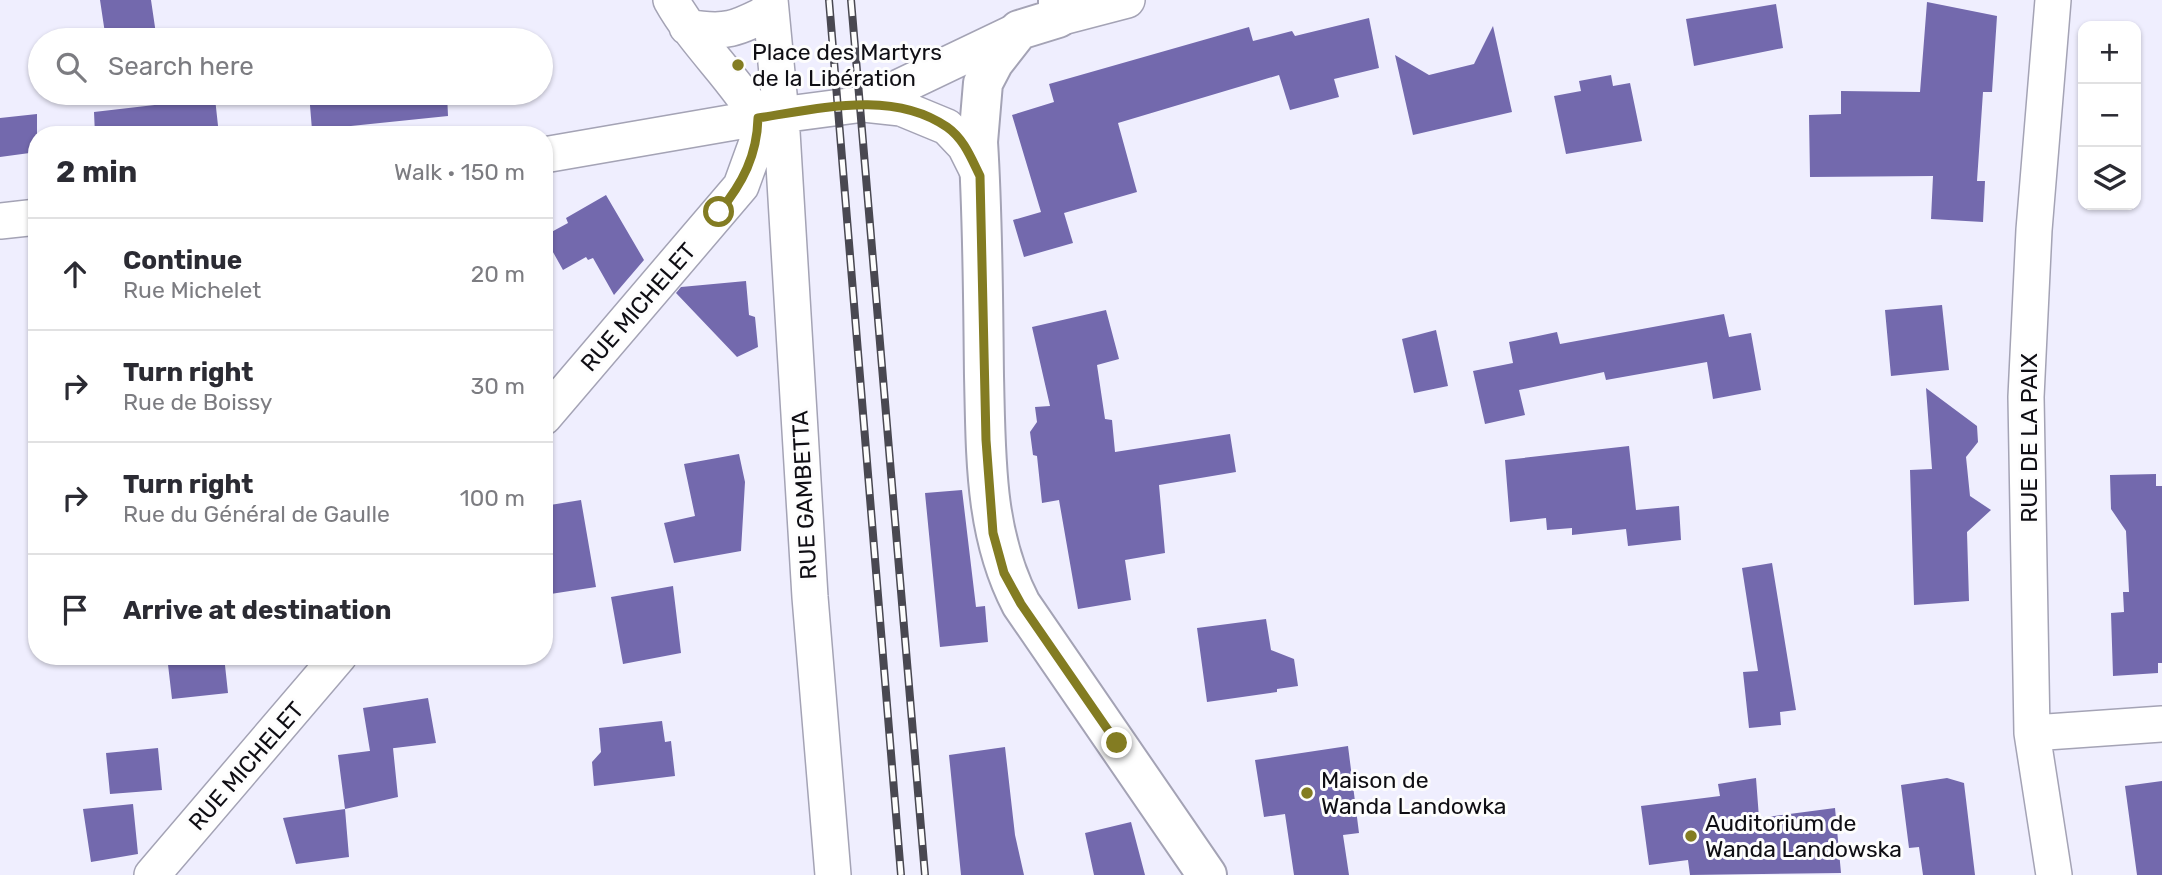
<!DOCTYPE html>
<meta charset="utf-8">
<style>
:root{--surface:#fff;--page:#f2f2f3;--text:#2b2b33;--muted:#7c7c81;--line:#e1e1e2}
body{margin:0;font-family:Rubik,sans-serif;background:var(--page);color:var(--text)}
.controls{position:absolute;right:21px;top:21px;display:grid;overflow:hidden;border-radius:14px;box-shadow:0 2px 5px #0004}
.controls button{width:63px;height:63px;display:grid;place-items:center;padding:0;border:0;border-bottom:2px solid var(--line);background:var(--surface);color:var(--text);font:35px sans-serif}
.stop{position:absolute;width:21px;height:21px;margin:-16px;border:5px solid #837c22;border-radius:50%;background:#fff}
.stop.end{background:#837c22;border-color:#fff;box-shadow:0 2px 7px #0008}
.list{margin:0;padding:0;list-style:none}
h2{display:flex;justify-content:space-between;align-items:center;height:91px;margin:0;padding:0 28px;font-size:30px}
h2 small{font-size:23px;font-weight:400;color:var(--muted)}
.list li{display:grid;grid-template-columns:46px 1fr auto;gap:21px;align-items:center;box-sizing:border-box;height:112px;padding:0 28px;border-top:2px solid var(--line)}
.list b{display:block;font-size:26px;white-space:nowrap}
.list p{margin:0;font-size:23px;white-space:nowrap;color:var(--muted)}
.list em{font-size:23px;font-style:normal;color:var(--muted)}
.icon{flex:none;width:38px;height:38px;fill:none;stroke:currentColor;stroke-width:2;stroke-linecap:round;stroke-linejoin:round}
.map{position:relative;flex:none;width:2162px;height:875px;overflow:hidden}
.search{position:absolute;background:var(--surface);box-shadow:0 2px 5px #0004;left:28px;top:28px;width:525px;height:77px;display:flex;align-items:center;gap:18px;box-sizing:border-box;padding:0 24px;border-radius:38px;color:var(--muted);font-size:26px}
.panel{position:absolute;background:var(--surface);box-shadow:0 2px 5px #0004;left:28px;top:126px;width:525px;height:539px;border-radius:28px}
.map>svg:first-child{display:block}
</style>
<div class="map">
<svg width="2162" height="875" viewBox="0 0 2162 875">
<rect width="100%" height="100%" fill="#efeefe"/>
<path fill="#7369ad" d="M100,0h51l5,34 -50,6z
M1927,2l70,14 -5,76h-9l-6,89h8l-2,41 -52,-3 2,-43 -123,1 -1,-62 32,-1v-23l79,1z
M1776,4l7,44 -89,18 -8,-47z
M1369,18l10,50 -45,11 5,18 -49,13 -11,-35 -161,48 19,69 -73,21 9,30 -49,14 -11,-37 28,-8 -29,-97 42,-13 -5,-18 200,-57 4,14 39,-10 3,5z
M1493,26l19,86 -99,23 -18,-80 34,20 45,-11z
M1611,75l2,11 17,-3 12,58 -76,13 -12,-58 27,-5 -2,-10z
M309,93h138l1,23 -136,14z
M215,98l4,37h-124l-1,-23z
M37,114v38l-37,5v-39z
M606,195l38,65 -30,35 -21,-37 -5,2 -2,-3 -23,13 -19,-34 24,-13 -2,-5z
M746,281l3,34 6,2 3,30 -21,10 -61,-64 5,-6z
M1942,305l7,65 -58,6 -6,-66z
M1106,310l13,49 -22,6 8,54 7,1 3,32 115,-18 6,38 -77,13 6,68 -40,7 6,40 -53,9 -19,-109 -17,3 -5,-47 -4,-1 -3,-23 7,-10 -2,-15 15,-1 -18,-79z
M1724,314l5,23 22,-4 10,57 -48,9 -6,-37 -101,18 -2,-8 -85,18 6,25 -40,9 -12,-53 40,-8 -4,-21 48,-10 3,12z
M1436,330l12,56 -34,7 -12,-54z
M1926,388l51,38 1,16 -12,15 4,39 21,14 -24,22 2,69 -55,4 -4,-135 22,-1z
M1629,446l7,64 43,-4 2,34 -53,6 -2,-17 -54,6v-7l-25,2 -1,-12 -36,4 -5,-62z
M739,454l6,28 -4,69 -67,12 -10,-40 31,-7 -11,-52z
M2156,474v12h6v177h-4v10l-45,3 -2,-63 13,-1 -1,-20h6l-3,-61 -15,-22 -1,-34z
M962,490l14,117 9,-1 3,36 -48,5 -15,-154z
M581,500l15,87 -52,8v-89z
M1772,563l24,147 -16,2 1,13 -32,3 -6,-56 15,-1 -16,-103z
M673,586l8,67 -58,11 -12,-67z
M1266,619l5,31 23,9 4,27 -21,3v3l-70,10 -10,-74z
M167,656h57l4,37 -56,6z
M428,698l8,45 -66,8 -7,-43z
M662,721l3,21 6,-1 4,35 -81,10 -2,-24 9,-10 -2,-24z
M1348,746l11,87 -16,2 6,40h-55l-9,-61 -21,3 -9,-57z
M1005,747l10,88 9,40h-63l-12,-120z
M158,748l4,42 -52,4 -4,-41z
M393,748l5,49 -53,12 -7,-54z
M1756,778l3,40 76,-10 6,65 -151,2 -2,-15 -39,5 -8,-59 79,-10 -2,-12z
M1947,778l17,5 11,92h-52l-4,-28 -10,1 -8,-63z
M2162,781v94h-25l-12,-89z
M133,804l5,50 -47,8 -8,-53z
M345,809l4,48 -53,7 -13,-46z
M1131,822l14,53h-51l-9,-42z"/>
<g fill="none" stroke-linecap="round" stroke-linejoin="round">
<g stroke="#a4a3b5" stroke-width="38">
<path id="street" d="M671,0c24,43 62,76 87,118
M770,0l11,115 29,482 23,278
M2053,0l-19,230 -8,167 6,336 22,142
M1058,18l69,-18
M687,27c39,7 49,2 84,-16
M864,104l155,-74
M544,155l214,-37 106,-14 37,4 46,19 18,19 15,30
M0,221l37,-4
M544,417l197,-231 16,-44 1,-24
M2032,733l130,-9
M152,875l187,-219"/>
</g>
<g stroke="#a4a3b5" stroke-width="42">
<path id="secondary" d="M1058,0v18l-39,12 -25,32 -11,21 -5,59c5,78 5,156 6,234 2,79 0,157 37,228l186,271"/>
</g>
<use href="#street" stroke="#fff" stroke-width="35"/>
<use href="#secondary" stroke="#fff" stroke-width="38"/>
<g stroke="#494851" stroke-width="8">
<path id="rail" d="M829,0l72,875
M851,0l74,875"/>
</g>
<use href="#rail" stroke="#fdfdfd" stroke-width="5" stroke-dasharray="16" stroke-linecap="butt"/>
</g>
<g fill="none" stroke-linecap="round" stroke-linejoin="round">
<path stroke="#837c22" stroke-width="9" d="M719,212c24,-29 38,-57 39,-94 60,-9 134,-29 189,9 17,12 24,31 33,49l6,264 7,93 11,40 17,31 96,139"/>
</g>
<g fill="#837c22" stroke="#fdfdfd" stroke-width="2.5">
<circle cx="738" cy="65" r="7"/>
<circle cx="1307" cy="793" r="7"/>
<circle cx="1691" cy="836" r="7"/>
</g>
<g text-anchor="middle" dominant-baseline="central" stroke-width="6" stroke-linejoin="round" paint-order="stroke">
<g font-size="23" fill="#0f0e14" stroke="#fdfdfd" text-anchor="start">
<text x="752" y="52">Place des Martyrs<tspan x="752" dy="26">de la Libération</tspan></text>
<text x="1321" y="780">Maison de<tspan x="1321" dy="26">Wanda Landowka</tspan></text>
<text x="1705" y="823">Auditorium de<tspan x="1705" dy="26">Wanda Landowska</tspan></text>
</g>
<g font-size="23" fill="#0f0e14" stroke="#fdfdfd">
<text transform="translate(638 307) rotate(-49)">RUE MICHELET</text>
<text transform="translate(2029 438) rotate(-90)">RUE DE LA PAIX</text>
<text transform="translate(804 495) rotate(-93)">RUE GAMBETTA</text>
<text transform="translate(246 766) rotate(-49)">RUE MICHELET</text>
</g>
</g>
</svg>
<div class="controls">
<button>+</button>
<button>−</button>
<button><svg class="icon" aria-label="layers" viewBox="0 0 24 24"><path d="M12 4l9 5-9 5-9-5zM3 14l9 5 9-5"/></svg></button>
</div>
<div class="stop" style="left:719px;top:212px"></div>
<div class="stop end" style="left:1117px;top:743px"></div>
<div class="search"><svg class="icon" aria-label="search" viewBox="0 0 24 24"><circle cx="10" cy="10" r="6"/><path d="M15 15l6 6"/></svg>Search here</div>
<section class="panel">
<h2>2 min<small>Walk · 150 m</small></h2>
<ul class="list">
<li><svg class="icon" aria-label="ahead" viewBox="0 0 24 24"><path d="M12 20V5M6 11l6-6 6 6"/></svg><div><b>Continue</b><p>Rue Michelet</p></div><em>20 m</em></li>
<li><svg class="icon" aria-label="right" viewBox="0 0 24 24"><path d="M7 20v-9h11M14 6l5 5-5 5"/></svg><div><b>Turn right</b><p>Rue de Boissy</p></div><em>30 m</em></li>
<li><svg class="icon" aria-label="right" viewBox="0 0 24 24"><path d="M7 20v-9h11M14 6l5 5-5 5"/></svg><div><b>Turn right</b><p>Rue du Général de Gaulle</p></div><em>100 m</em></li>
<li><svg class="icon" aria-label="arrive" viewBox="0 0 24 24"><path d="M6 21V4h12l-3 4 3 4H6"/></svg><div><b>Arrive at destination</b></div></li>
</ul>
</section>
</div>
